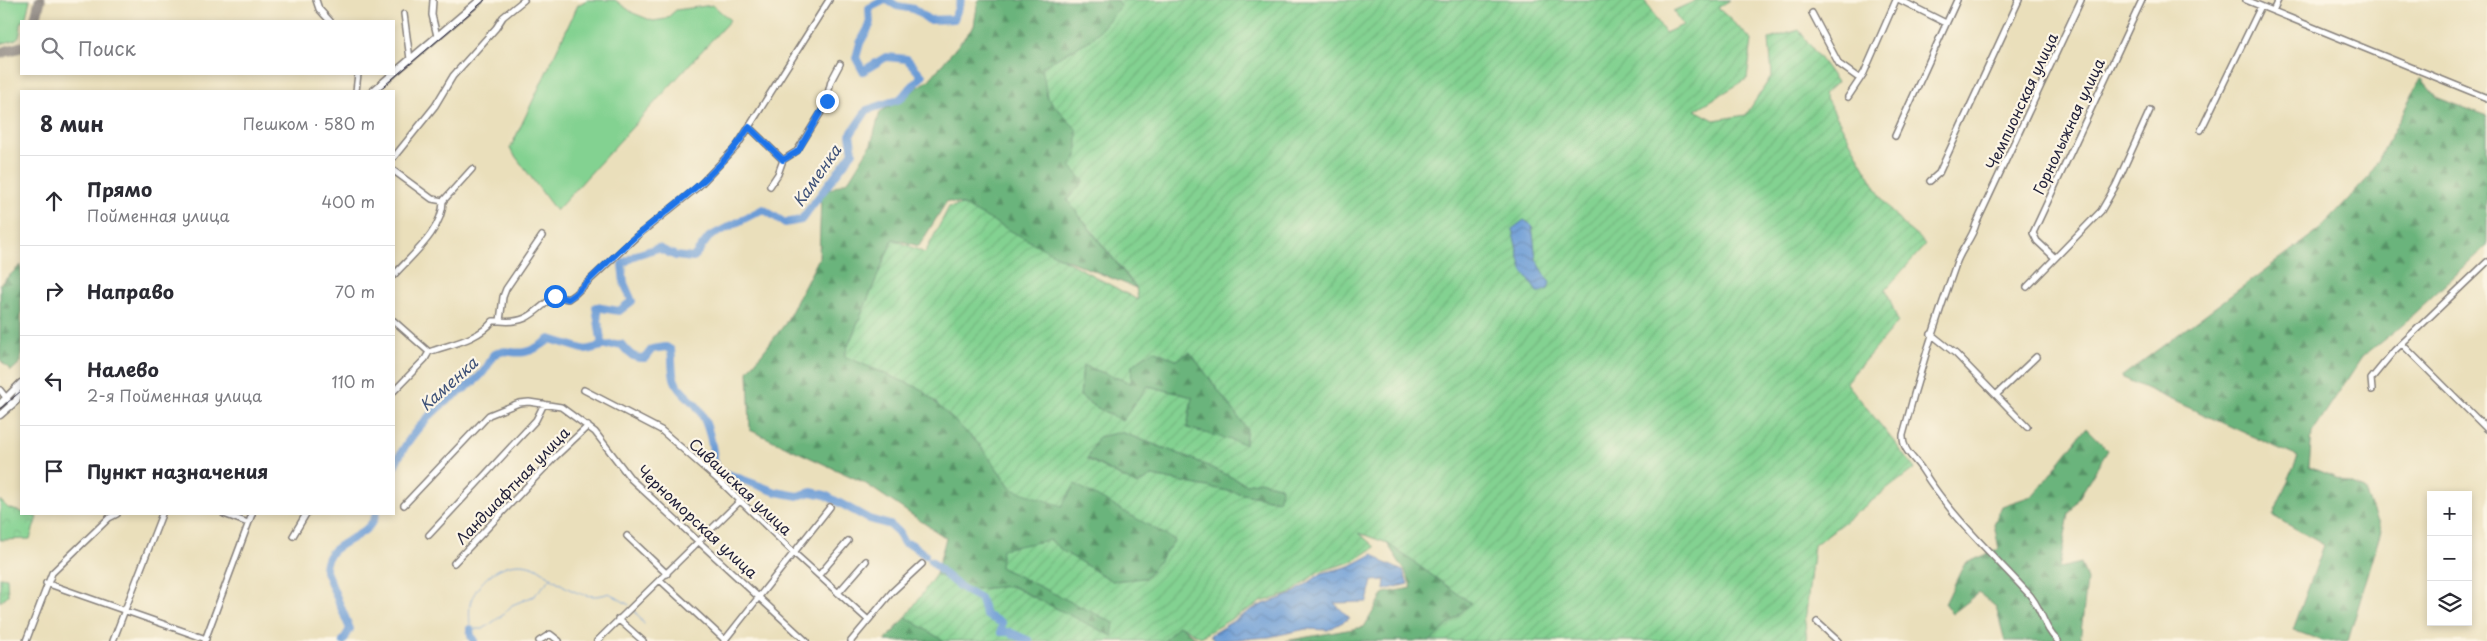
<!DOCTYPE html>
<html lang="ru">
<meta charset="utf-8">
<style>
:root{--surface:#fff;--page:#f2f2f3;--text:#2b2b33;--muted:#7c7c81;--line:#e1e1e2}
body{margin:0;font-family:"Playpen Sans",sans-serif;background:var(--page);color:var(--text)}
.controls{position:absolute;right:15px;bottom:15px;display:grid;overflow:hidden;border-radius:0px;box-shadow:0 2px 8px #0003}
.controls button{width:45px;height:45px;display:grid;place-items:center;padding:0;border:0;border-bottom:1px solid var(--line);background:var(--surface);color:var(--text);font:25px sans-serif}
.stop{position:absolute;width:15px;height:15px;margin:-11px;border:4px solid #1a73e8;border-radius:50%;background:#fff}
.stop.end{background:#1a73e8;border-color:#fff;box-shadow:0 1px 5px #0008}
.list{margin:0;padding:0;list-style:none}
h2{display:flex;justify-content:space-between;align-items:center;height:65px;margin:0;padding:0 20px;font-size:21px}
h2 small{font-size:16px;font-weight:400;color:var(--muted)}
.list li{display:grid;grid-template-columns:32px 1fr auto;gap:15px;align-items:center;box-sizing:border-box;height:90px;padding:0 20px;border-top:1px solid var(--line)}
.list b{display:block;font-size:19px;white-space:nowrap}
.list p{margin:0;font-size:16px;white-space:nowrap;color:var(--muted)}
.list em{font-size:16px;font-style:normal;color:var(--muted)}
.icon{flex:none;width:28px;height:28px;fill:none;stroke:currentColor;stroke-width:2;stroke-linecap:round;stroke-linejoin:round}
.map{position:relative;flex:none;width:2487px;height:641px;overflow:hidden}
.search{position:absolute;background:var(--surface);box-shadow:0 2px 8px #0003;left:20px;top:20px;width:375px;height:55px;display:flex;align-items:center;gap:12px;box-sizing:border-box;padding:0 18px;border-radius:0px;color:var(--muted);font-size:19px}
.panel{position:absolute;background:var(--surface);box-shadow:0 2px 8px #0003;left:20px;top:90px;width:375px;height:425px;border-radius:0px}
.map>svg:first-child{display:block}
</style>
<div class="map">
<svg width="2487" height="641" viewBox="0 0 2487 641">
<defs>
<pattern id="forest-firs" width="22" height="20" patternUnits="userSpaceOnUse" patternTransform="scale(1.25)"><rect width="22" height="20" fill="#6ab47b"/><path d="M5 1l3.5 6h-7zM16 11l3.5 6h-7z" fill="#579266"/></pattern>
<pattern id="park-crowns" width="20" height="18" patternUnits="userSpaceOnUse" patternTransform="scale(1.25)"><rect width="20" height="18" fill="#83d291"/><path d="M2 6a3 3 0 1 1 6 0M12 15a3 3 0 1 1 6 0" fill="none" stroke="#71b47e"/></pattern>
<pattern id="garden-furrows" width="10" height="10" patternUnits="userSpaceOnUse" patternTransform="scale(1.25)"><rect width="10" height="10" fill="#83d291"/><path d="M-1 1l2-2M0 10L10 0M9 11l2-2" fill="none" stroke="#71b47e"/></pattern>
<pattern id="water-waves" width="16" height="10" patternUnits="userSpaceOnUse" patternTransform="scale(1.25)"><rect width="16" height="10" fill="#6c9cd6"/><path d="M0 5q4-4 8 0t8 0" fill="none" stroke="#587faf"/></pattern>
</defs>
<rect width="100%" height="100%" fill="#fcf5e5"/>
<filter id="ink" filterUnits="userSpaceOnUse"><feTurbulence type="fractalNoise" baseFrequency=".02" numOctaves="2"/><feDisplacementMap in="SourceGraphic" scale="10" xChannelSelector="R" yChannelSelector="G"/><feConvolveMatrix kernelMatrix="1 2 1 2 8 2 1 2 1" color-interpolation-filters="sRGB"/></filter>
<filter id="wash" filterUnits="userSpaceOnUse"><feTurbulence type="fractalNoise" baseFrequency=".0096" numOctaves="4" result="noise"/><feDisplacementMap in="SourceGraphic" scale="20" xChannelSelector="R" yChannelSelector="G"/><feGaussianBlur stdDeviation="1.12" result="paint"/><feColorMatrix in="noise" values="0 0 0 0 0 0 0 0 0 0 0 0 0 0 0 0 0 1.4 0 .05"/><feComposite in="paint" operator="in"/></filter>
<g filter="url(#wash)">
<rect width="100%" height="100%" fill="#eadfbb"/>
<path fill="#83d291" stroke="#527a66" d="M0,0h30l-5,21h-4c0,20 -3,18 -21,23z
M587,0h28l18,13 20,8 13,-2 10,-9 37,-5 17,15 -174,191 -46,-62 68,-144z"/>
<path fill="url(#forest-firs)" stroke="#466b5b" d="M978,0h138l5,6 -29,33 -50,28 46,61 3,56 -14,29 59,75 -89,-36 -84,-47 -16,-4 -28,45 -26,-7 -49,117 77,33 58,55 33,45 63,-6 100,57 -29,38 -34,3 -48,-29 -14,-12 -50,27 115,56 -3,14 -100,-51 -45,4 -31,-16 10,-36 -83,-56 -113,-52 -2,-59 37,-47 34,-66 2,-64 28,-14 22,-36 9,-32 49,-32 45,-54z
M2421,78l17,20 49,18v130l-91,84 -34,27 -50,76 -3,34 55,22 17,42 -33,110h-25l-30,-11 31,-85 -51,-29 25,-59 -177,-80 199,-148 50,-53z
M21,265v97l-10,9 -11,-11v-76z
M1154,350l22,10 14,-8 57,77 -2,16 -58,-17 5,-31 -44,-11 -26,35 -30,-16 -12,-9 3,-31 48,18 1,-18z
M2086,428l22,22 -39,64 -10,54 22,-5 6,17 -7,61h-75l-9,-34 -17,-14 -27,21 -7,-10 19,-40 35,-15 -5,-25 8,-18 32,-11z
M1121,432l72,27 53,25 14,-3 22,6 -4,14 -126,-25 -15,9 -50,-27 11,-21z
M1387,543l84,60 -40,38h-146l79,-14 20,-34 28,-5 -7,-17z
M906,617l38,24h-59z
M1179,625l21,16h-36z"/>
<path fill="url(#park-crowns)" stroke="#527a66" d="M0,500l8,8 29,9 -7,22 -30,1z
M0,577l7,1 1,17 -8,7z"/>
<path fill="url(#garden-furrows)" stroke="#527a66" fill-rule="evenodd" d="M1116,0h528l21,33 18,-8 -10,-14 24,-11h33l-12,8 34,32 -5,39 -52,31 19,10 32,-5 26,-40 -3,-36 30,-9 38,52 -13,12 58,105 20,25 24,20 -40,45 12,33 -52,60 69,86 -101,77 -9,77 2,19h-376l40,-38 -84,-60 -28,-10 16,14 -21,14 -36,11 -28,22 -29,8 -61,35 -21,-12 -15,16h-220l-38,-24 30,-43 31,16 44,-4 101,50 2,-13 -114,-56 2,-18 48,-9 14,12 48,29 34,-3 29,-38 -100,-56 -13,22 -50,-17 -33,-45 -58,-55 -77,-33 49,-117 32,14 24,-46 14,-2 175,95 -2,-13 -69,-87 17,-19 -14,-15 7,-9v-27l-30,-33 -5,-30 50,-28 29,-33zM1154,350l22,10 14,-8 57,77 -2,15 -58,-16 5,-31 -44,-11 -26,35 -30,-16 -12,-9 3,-31 48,18 1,-18zM1121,432l72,27 53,25 14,-3 22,6 -4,14 -126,-25 -15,9 -50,-26 11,-22z"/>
<path fill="url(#water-waves)" stroke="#475f88" d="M1524,220l8,5 4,34 14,24 -2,6 -7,3h-4l-15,-22 -10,-41z
M1373,554l12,9 18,8 5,13 -24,6 1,-10 -13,1 -5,21 -33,1 16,15 -22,12 -22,-1 -37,8 -55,4 -4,-6 48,-29 33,-11 31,-22 28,-7z"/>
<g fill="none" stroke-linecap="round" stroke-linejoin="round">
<path stroke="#6c9cd6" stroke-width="1" d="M552,577l-18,19 -22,9 -9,10 -20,14h-13c0,-9 -2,-23 2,-31 12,-25 39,-42 65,-30 22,14 45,36 72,25l20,12
M634,610l10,14"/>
<path stroke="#6c9cd6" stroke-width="8" d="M887,0l10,6 17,3 15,11 25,-1 7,-19
M602,346l19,-2c7,8 11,15 24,14l7,-9 14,-2 5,3c2,11 0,21 4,31 5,12 16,17 23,27 12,18 15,39 17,60
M394,467c10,-23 26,-43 44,-59 22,-20 43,-23 55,-53 14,-8 18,0 32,-3 10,-2 17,-7 25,-13l36,11 16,-4 -6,-39 23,4 13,-10 -8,-18 -2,-19 14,-9 22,-7 18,8 17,2 16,-21 54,-28 22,14 16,-3 52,-68 -3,-17 17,-25 33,-11 22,-23 -15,-17 -21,-2 -23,14 -7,-13 4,-15 10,-18 -1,-17 16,-8
M717,470l59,22 22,4 13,-4 14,3 44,24 21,6 8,7 6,11 7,1 14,11
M931,561c15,15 30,29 49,37l6,17 16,8 -1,9h8l20,9
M470,629l1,7 3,5
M343,641l7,-12 -25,-60c1,-30 43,-27 51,-55"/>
<path stroke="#86807b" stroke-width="11" d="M35,21l5,-21
M0,53l21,-6"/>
</g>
</g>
<g filter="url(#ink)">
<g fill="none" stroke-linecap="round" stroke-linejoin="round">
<g stroke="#86807b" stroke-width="8">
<path id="minor" d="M316,0l3,9 11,12
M433,0l-1,15 5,21
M1900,0l46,23
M2246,0l241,98
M2273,11l5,-11
M1812,13l27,51 21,15
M404,14l6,45
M356,91l2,-17
M1848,97l16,-24 32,-73
M749,127l34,33
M2201,130l60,-124
M1895,136l62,-136
M394,157l41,-51 18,-30 43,-48 7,-11 21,-17
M394,171l38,28 11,2c0,29 -31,54 -49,74
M1930,181l9,-8 80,-173
M770,186l8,-12 5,-14 14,-9 28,-45 6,-25 9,-17
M443,201l29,-32
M2054,257l-17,-16 -4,-8 109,-233
M2027,287l74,-76 15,-26 34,-75
M394,321l35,31
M500,321c29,3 34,-10 55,-25l13,3 7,-5 62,-58 62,-50 38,-40 92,-146
M1931,334l25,20 71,73
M2402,344l85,85
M0,390l12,15
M584,390l77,40 63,55 69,67 74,67
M2372,390l-1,-11 23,-28 93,-89
M394,391l31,-32 4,-7c22,-8 49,-12 64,-31h7l3,-24 3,-8 36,-53
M1996,395l40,-38
M404,505l85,-90 30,-12 10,-1 32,5 34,25 36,47 175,162
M224,514l24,9
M429,535l107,-115 8,-16
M293,536l13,-22
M627,536l40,38
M454,563l101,-106 33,-31
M819,575l29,-34
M660,580l66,61
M46,583l160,56
M838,593l28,-32
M618,619l25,22
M1817,622l21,19
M205,640l47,-126
M26,641l26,-68 57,-55 8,-4
M113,641l49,-127
M539,641l11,-7 9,7
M597,641l143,-140
M724,641l106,-134
M851,641l41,-49 30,-28
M2058,641c-15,-13 -16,-34 -30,-48 -36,-39 -77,-77 -105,-122 -8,-13 -21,-20 -20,-36 15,-58 33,-115 53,-171 5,-15 16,-25 20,-40l105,-224"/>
</g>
<g stroke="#86807b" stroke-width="9">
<path id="major" d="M394,73l86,-73
M373,91l20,-17
M0,404l21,-21
M0,415l16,-14 5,-14"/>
</g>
<use href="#minor" stroke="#fff" stroke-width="5"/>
<use href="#major" stroke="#fff" stroke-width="6"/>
<path stroke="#22223b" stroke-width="1" d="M378,91l107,-91
M0,409l21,-18"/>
</g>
</g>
<g fill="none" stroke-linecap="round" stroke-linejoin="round" filter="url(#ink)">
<path stroke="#1a73e8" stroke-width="6" d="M555,296l13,3 7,-5c20,-19 40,-40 61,-58 41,-34 85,-63 113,-109l34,33 15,-9 29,-50"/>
</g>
<g text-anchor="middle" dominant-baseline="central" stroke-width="4.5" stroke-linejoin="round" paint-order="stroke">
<g font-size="15" fill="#22223b" stroke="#fcf5e5">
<text transform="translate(2021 101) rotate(-65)">Чемпионская улица</text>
<text transform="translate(2068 126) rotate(-65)">Горнолыжная улица</text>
<text transform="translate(512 485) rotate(-46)">Ландшафтная улица</text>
<text transform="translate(741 486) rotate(43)">Сивашская улица</text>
<text transform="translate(698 521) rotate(43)">Черноморская улица</text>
</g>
<g font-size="16" font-style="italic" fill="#405379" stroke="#fcf5e5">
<text transform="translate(816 175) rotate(-55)">Каменка</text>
<text transform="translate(448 383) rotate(-42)">Каменка</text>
</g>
</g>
</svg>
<div class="controls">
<button>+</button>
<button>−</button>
<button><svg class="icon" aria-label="layers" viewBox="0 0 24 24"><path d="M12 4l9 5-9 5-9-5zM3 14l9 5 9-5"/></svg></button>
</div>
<div class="stop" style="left:555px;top:296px"></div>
<div class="stop end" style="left:827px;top:101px"></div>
<div class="search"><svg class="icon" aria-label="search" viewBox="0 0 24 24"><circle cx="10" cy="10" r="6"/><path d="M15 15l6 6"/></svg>Поиск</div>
<section class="panel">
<h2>8 мин<small>Пешком · 580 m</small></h2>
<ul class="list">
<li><svg class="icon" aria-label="ahead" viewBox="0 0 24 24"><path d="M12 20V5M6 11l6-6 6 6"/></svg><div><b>Прямо</b><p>Пойменная улица</p></div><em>400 m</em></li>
<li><svg class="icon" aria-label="right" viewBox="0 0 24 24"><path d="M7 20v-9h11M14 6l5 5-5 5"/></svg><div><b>Направо</b></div><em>70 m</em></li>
<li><svg class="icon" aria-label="left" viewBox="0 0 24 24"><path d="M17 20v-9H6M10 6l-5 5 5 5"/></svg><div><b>Налево</b><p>2-я Пойменная улица</p></div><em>110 m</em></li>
<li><svg class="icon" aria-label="arrive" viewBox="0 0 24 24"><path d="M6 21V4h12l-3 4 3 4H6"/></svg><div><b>Пункт назначения</b></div></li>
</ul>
</section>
</div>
